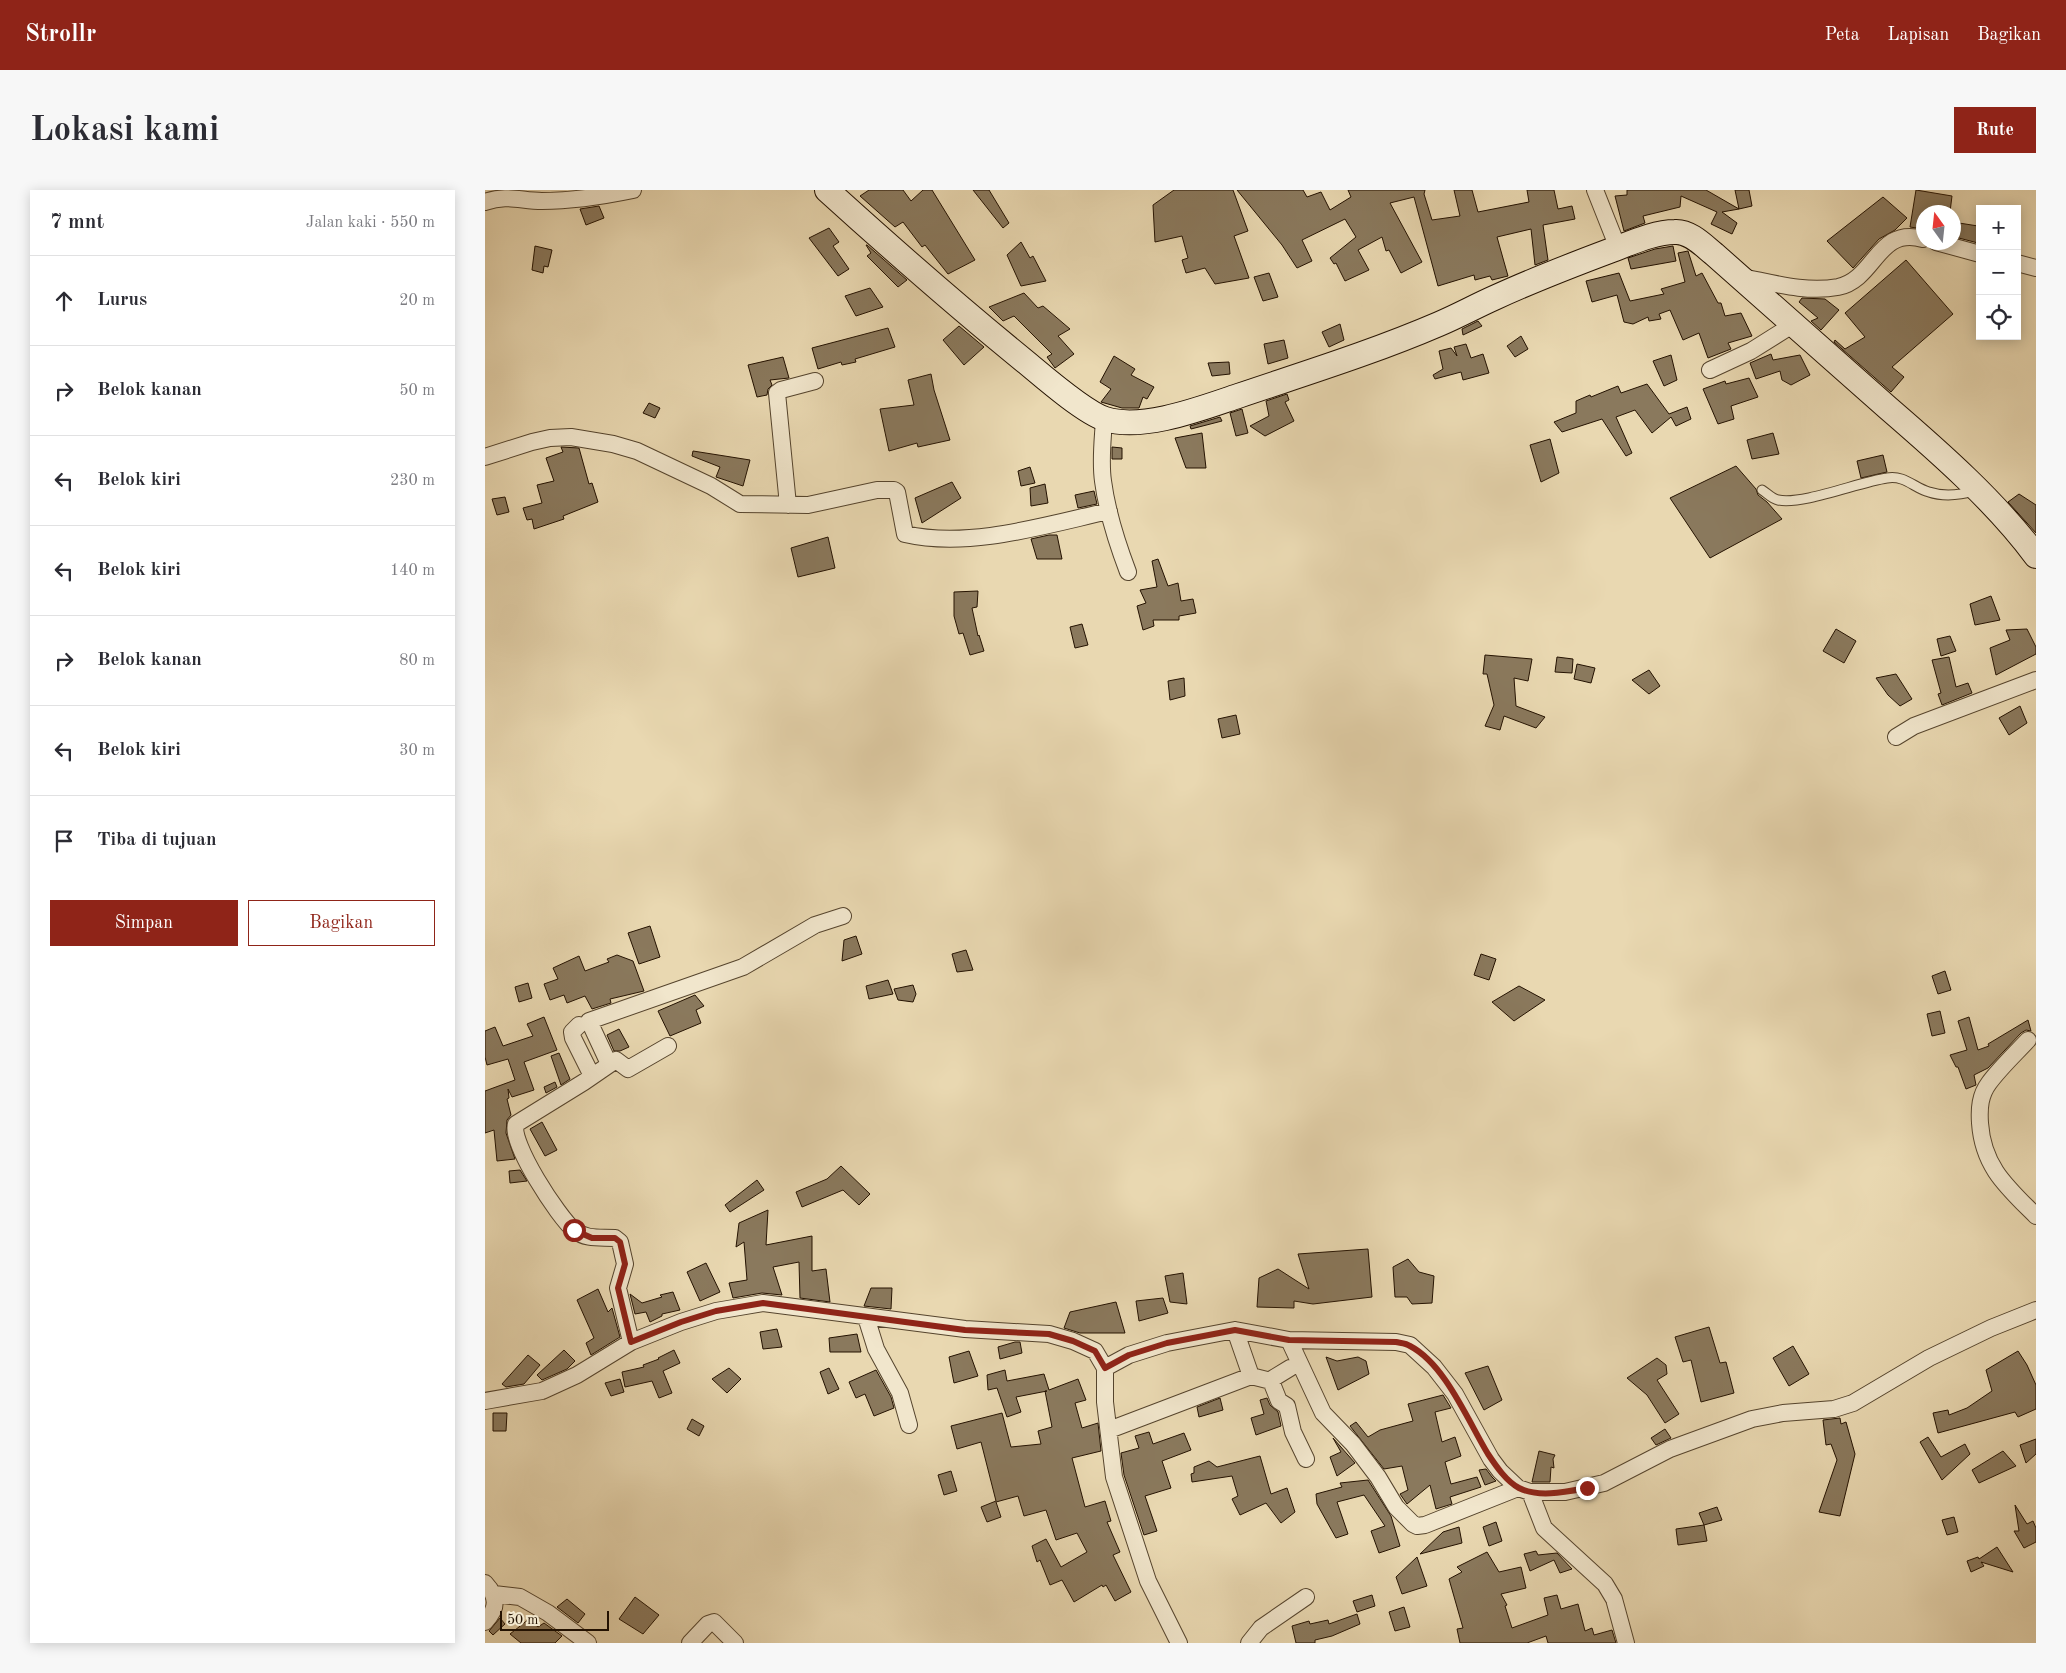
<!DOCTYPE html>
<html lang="id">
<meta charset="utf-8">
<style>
:root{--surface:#fff;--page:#f7f7f7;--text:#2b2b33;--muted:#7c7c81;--line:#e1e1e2;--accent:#8f2418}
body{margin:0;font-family:"Old Standard TT",serif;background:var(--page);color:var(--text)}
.controls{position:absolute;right:15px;top:15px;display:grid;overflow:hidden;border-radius:0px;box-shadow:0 2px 12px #0003}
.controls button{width:45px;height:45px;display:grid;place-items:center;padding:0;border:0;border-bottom:1px solid var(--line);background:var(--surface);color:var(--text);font:25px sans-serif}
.compass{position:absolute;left:1431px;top:15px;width:45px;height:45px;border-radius:50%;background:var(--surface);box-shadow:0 2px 12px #0003;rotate:345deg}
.scale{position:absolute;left:15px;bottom:12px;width:109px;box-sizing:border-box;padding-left:5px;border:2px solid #241201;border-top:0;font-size:14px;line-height:18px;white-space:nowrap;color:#241201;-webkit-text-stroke:4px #f1e6cc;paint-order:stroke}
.stop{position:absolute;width:15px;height:15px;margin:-11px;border:4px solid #8f2418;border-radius:50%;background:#fff}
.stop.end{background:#8f2418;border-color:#fff;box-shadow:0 1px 5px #0008}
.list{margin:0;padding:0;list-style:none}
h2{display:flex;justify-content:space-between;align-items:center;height:65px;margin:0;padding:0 20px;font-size:21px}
h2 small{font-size:16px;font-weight:400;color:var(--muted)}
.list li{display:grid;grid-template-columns:32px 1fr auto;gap:15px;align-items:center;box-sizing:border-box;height:90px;padding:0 20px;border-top:1px solid var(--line)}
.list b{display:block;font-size:19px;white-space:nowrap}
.list em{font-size:16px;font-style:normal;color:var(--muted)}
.actions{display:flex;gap:10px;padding:15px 20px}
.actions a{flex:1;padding:11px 0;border:1px solid var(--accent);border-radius:0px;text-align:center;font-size:18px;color:var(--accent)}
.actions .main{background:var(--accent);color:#fff}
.icon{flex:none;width:28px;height:28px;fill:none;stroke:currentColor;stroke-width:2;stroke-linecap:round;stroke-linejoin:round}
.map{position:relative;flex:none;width:1551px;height:1453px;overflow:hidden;border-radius:0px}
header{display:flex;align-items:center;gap:30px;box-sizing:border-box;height:70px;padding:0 25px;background:var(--accent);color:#fff}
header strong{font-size:24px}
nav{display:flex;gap:28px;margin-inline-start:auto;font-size:18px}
.intro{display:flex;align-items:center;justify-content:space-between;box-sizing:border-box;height:120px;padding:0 30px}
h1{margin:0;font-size:35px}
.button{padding:12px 22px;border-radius:0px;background:var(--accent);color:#fff;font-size:18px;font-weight:700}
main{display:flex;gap:30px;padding:0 30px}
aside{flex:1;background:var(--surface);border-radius:0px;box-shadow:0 2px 12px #0003}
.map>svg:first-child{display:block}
</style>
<header>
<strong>Strollr</strong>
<nav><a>Peta</a><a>Lapisan</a><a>Bagikan</a></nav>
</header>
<div class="intro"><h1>Lokasi kami</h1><a class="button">Rute</a></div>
<main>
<aside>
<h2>7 mnt<small>Jalan kaki · 550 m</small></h2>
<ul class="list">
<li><svg class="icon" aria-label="ahead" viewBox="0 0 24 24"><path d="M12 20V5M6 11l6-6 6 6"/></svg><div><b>Lurus</b></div><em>20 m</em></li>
<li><svg class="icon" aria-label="right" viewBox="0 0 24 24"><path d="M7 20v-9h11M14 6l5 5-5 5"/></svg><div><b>Belok kanan</b></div><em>50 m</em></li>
<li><svg class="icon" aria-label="left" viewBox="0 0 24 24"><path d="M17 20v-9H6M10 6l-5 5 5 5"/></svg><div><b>Belok kiri</b></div><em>230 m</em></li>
<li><svg class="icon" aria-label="left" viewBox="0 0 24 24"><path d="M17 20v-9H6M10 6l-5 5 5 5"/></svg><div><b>Belok kiri</b></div><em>140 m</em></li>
<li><svg class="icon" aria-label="right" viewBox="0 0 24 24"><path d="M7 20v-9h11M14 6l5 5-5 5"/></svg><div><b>Belok kanan</b></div><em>80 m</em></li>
<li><svg class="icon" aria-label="left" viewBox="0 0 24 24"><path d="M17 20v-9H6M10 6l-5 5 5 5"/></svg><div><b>Belok kiri</b></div><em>30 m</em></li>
<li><svg class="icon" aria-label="arrive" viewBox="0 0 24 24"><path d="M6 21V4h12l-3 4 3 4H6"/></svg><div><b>Tiba di tujuan</b></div></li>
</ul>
<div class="actions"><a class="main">Simpan</a><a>Bagikan</a></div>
</aside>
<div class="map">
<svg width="1551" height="1453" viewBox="0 0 1551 1453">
<rect width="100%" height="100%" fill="#e9d8b1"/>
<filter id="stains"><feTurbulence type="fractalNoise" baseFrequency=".004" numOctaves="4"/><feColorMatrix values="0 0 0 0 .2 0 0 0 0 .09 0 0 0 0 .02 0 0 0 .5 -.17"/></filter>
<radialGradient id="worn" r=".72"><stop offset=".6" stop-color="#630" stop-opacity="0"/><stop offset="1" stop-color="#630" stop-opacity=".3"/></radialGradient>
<path fill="#8a795d" stroke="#241201" d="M384,0h34l8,11 12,-11h9l43,70 -27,14 -23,-29 -3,2 -19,-25 -8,5 -35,-31z
M488,0h16l20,33 -6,5z
M689,0h59l15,41 -14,5 15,42 -34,6 -10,-16 -19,5 -4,-13 6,-2 -6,-22 -27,6 -2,-37z
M752,0h66l4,7 14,-5 9,18 21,-13 -3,-7h77l-1,4 8,26 28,-4 -6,-26h18l6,22 51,-10 -2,-12h27l4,19 14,-3 3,13 -32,6 5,35 -13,5 -4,-36 -34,8 11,39 -16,4 -2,-4 -15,4 -1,-5 -36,11 -24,-89 -24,6 32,59 -21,11 -12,-23 -3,1 -4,-14 -24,13 11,20 -24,11 -9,-18 -2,1 -4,-6 26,-21 -11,-18 -43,21 10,21 -15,7 -15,-23z
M1142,0h79l33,19 -17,3 15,11 -5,11 -21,-10 6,-12 -36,-16 -1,11 -37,9 2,7 -21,8 -9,-35 12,-1z
M1250,0h14l3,16 -13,3z
M1431,0l36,6 -2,16h-27v17l-13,-2z
M1398,7l24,21 -12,12 -16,9 -26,29 -26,-27z
M114,16l5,12 -18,7 -6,-16z
M1474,33l19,3v17l-23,-6z
M344,38l10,14 -6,4 16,23 -11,7 -29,-38z
M536,52l9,16 3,-2 13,25 -25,5 -14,-31z
M381,55h1l40,35 -9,7 -31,-31 4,-3z
M50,56l17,4 -4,17 -4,-1 -1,7 -11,-3z
M1188,56l3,15 -45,8 -3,-11 27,-9z
M1203,61l8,25 6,-3 16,30h3l4,13 16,-3 11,23 -24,7 3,6 -23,9 -9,-25 -16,7 -13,-30 -11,4 2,5 -12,2 -1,-4 -15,7 -9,-2 -7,-27 -25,7 -6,-21 33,-8 11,28 34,-7 -3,-5 24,-7 -7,-29z
M1421,70l47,54 -61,53 12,10 -13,15 -57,-50 1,-2 10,9 20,-12 -20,-24z
M784,83l9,24 -15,4 -9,-24z
M385,98l13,19 -27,9 -11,-20z
M539,103l14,15 5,-2 27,23 -12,7 16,18 -19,14 -8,-11 5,-3 -38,-38 -11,5 -14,-14z
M1317,108l23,1 14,11 -18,20 -10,-9 7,-3 -19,-16z
M993,131l4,5 -19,9 -1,-6z
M855,134l4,16 -15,7 -7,-15z
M474,136l25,21 -20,18 -21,-25z
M403,138l7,19 -40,12 1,3 -14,3 -1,-3 -23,7 -6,-21z
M1036,146l7,13 -13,8 -8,-11z
M799,150l4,18 -20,6 -4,-20z
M981,154l5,14 12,-4 6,19 -26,7 -2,-8 -26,7 -2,-4 10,-6 -4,-18 12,-3 6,8 -3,-9z
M1286,164l2,6 27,-5 10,20 -19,10 -9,-5 -2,-9 -24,8 -6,-16z
M1186,165l6,25 -13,6 -11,-25z
M629,166l21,13 -4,6 23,12 -7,12 -4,-2 -4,11h-17l-21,-6 10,-13 -11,-7z
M298,167l6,21 -19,2 2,5 -4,4 -1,6 -10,2 -9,-32z
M744,172l1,12 -18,2 -4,-13z
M446,184l3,16 16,50 -32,7 -1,-4 -28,8 -9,-42 34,-4 -6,-25z
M1264,188l9,19 -27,9 3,13 -16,5 -15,-35 22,-8 1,3z
M1162,194l22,30 18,-7 4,12 -15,7 -5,-9 -19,16 -17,-23 -19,7 16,36 -6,3 -24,-37 -40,13 -8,-10 22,-9v-12l14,-6 1,2 27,-11 3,7z
M802,204l2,6 -4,2 9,19 -29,15 -15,-10 19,-10 -3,-15z
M164,213l11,5 -5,10 -12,-5z
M757,219l6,24 -12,3 -6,-23z
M735,227l2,4 -31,8 -1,-3z
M717,243l4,35h-20l-11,-30z
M1288,243l6,21 -27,5 -5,-19z
M1065,249l9,34 -18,9 -11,-37z
M76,257l18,1 10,36 3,-1 6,19 -35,14 1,3 -30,10 -2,-10 -5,1 -4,-12 19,-5 -5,-18 17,-4 -8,-23 17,-6z
M627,257l10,1v11h-10z
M208,261l57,9 -7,26 -27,-9 4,-10 -28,-11z
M1398,265l4,17 -26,6 -4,-17z
M1251,276l20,23 2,6 9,7 15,17 -72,39 -40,-60z
M545,277l5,16 -14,3 -3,-15z
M467,292l9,16 -39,25 -7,-25z
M560,294l3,19 -17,3 -1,-18z
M609,301l3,13 -19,4 -3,-13z
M1534,304l17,11v28l-28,-31z
M20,307l4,15 -12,3 -5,-16z
M564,345h8l5,24h-25l-6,-20z
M343,347l7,31 -37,9 -7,-29z
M673,369l10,27 10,-3 3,18 12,-2 3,14 -17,3v4h-26l1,6 -11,4 -6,-24 9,-3 -6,-13 17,-3 -5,-26z
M493,401l-1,16 -5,1 6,28 1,-1 5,16 -14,4 -7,-22 -4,1 -5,-18v-24z
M1506,406l9,24 -25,5 -5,-21z
M597,434l6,21 -13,3 -5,-21z
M1351,439l20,12 -12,22 -21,-12z
M1542,439l9,18v7l-40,21 -6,-27 20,-8 -4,-10z
M1465,446l6,15 -15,5 -4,-17z
M1000,465l47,4 -4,22 -14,-3 2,28 29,11 -9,11 -32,-12 -4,14 -15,-4 9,-21 -7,-31h-4z
M1072,467l16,2 -1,14 -17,-1z
M1464,467l7,30 12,-4 4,10 -30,12 -4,-11 3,-1 -9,-33z
M1092,474l18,4 -4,15 -17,-4z
M1164,480l11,16 -11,8 -17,-14z
M1411,484l16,25 -12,7 -12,-11 -12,-17z
M699,488l1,18 -15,4 -2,-19z
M1535,516l7,17 -18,12 -10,-17z
M751,525l4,19 -18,4 -4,-19z
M165,736l10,31 -21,7 -11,-31z
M371,746l6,18 -20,7 2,-21z
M481,760l7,20 -16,2 -5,-18z
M996,764l15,5 -7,21 -15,-5z
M132,765l16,6 11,30 -34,8 1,4 -19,6 -7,-13 -18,7 -3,-8 -14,5 -6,-16 14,-5 -5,-11 26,-12 6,15 24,-9 -2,-3z
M1460,781l6,19 -13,4 -6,-18z
M403,790l5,14 -24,5 -3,-13z
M43,793l4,15 -13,4 -4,-15z
M428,795l3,9 -3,8 -15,-2 -4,-11z
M1034,796l26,14 -31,21 -22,-19z
M210,805l9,11 -8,4 5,13 -31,13 -12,-25z
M1455,821l5,22 -13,3 -5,-22z
M59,827l13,33 -33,12 10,28 -22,7 -4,-8 1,9 -2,1 4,16 -4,5 -1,13 9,26 -18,2 -3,-31 -9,3v-42l30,-11 -7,-21 -21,6 -2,-8v-26l10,-4 8,19 30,-10 -6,-12z
M1484,827l9,33 11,-4 -1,-2 40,-24 3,11 -5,-1 -5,3 -33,35 -14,7 2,10 -10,4 -8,-22h-2l-6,-12 17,-5 -9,-29z
M134,839l10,18 -9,4h-6l-7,-16z
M74,863l11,26 -9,6 -10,-29z
M70,892l2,5 -11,6 -2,-6z
M57,932l15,28 -12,6 -15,-27z
M356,976l29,28 -11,11 -16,-15 -41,17 -6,-15 31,-13z
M35,980l7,11 -17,2 -1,-12z
M272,990l7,10 -34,22 -5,-7z
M283,1020l-2,35 46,-9v35l14,-2 4,33 -30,-4 -1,-36 -26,5 9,28 -20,-2 -29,5 -4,-15 18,-3 -3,-38 -8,5 3,-24z
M883,1059l4,48 -59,7 -19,-3v7l-37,-1 2,-29 19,-9 31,20 -11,-35z
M923,1069l11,13 15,4 -2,27 -20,1 -5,-7h-12l-2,-30z
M221,1073l14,29 -20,9 -13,-29z
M698,1083l4,31 -17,-2 -5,-26z
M386,1098h21l-1,21 -27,-3z
M113,1099l10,23 4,-4 8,29 -29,18 -5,-12 8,-5 -17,-38z
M188,1102l7,18 -18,4v2l-12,6 -4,-10 -11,2 -5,-20 12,9 20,-6 -2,-2z
M678,1108l5,15 -29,8 -3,-20z
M631,1112l9,31h-45l-16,-5 6,-16z
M1224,1137l11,36 6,-1 8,31 -33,9 -10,-42 -8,2 -8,-25z
M292,1139l5,18 -19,2 -3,-17z
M372,1144l4,18h-31l-1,-14z
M530,1152h5l2,11 -22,6 -2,-12z
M1308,1156l16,28 -20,12 -16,-28z
M79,1160l11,11 -8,8 -25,11 -5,-5z
M189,1160l6,13 -17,8 9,22 -13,5 -7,-17 -27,6 -3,-15 22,-5 -1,-2 16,-6 -1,-1z
M484,1161l9,25 -24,7 -5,-26z
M1533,1161l9,14 9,20v24l-18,8 -3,-5 -77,21 -5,-20 15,-3 1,5 18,-7 25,-17 -6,-21z
M43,1165l12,10 -16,19 -18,3 -4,-3z
M841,1167l11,4 21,-4 8,4 3,13 -31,16z
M1172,1168l9,7 1,9 -10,6 22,34 -14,9 -18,-28 -20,-17z
M1003,1176l14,34 -18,10 -19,-37z
M244,1178l12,11 -14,14 -15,-14z
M344,1178l10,21 -11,5 -8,-22z
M391,1180l15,27 3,11 -20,8 -9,-22 -9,4 -7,-16z
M520,1180l2,11 37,-7 5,16 29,-11 8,21 -11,3 7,25 16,-5 3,28 -29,7 13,49 20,-6 6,20 -4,1 13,30 -7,3 18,37 -16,9 -9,-16 -3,2 -1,-2 -28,17 -12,-22 -12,5 -10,-25 -3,2 -5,-16 14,-7 15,28 26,-15 -10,-19 -21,7 -10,-30 -22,6 -6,-20 -22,6 5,15 -14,5 -6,-15 15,-6 -15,-59 -24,7 -6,-23 51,-13 9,34 30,-3 -3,-13 14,-4 -7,-36h2l-31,6 5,15 -14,5 -10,-29 -9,2 -1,-15z
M135,1189l4,13 -13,4 -6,-13z
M958,1205l8,13 -16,4 7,30 13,-5 6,19 -16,6 6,22 26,-7 4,10 -31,10 2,7 -16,5 -6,-24 -23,19 -7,-10 8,-4 -6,-24 -18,3 -34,-43 6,-4 12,15 12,-7 33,-9 -5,-17z
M735,1208l3,12 -24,7 -2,-10z
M782,1208l3,7 8,7 3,14 -25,9 -5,-17 13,-4 -4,-14z
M8,1223h14l-1,18h-13z
M1355,1228l1,6 5,-2 9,32 -15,62 -21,-4 18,-52 -6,-16 -5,1 -3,-25z
M207,1229l12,7 -5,10 -12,-7z
M1180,1239l6,9 -15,7 -5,-7z
M664,1242l4,12 31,-11 7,17 -29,11 9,27 -26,8 12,35 -13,4 -20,-60 -3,-22 18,-5 -4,-12z
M1443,1247l13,20 24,-13 5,10 -28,26 -22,-38z
M848,1248l22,25 -18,13 -7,-19 11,-5z
M1551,1249v15l-10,9 -6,-18z
M1054,1261l16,4 -2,4 1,9 -3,-1 -1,15h-18z
M1518,1261l13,15 -37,17 -7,-13z
M775,1266l11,38 16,-6 8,24 -14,11 -15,-20 -26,12 -8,-16 6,-3 -6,-20 -40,6 -1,-8 3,-1v-6l15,-6 8,6z
M1001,1279l6,8 4,4 -11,4 -6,-15z
M466,1281l6,20 -13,4 -6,-20z
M883,1290l23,36 9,30 -21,7 -8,-22 14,-5 -21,-31 -27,7 11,32 -12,4 -19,-34 -1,-10 26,-7 -2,-4z
M1530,1315l12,19 6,-3 3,7v14l-12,6 -10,-17h5z
M1232,1317l5,13 -18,5 -5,-12z
M1469,1327l4,15 -11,3 -5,-15z
M1011,1332l6,19 -13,5 -6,-19z
M1219,1335l3,16 -29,4 -2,-16z
M974,1337l3,16 -42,11 23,-22z
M1512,1357l16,25 -32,-10 3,4 -13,6 -4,-11 11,-4 1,2z
M1051,1361l2,4 19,-2 15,16 -12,4 -6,-13 -24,11 -6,-17z
M1002,1362l12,20 22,-5 5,21 -25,6 6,11 -2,1 7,22 36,-13 -4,-17 13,-3 4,14 17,-5 7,27 7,-3 2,7 18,-5 4,13h-68l-2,-7 -19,7h-67l-3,-14 6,-1 -14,-49 13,-7 -5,-5z
M932,1367l10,29 -25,8 -6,-17z
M887,1405l3,11 -18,6 -4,-11z
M150,1407l24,18 -16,19 -24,-15z
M82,1409l18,15 -7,9 -21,-16z
M919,1417l6,20 -15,4 -6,-19z
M872,1424l3,10 -28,12 -17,4v3h-19l-4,-17 17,-5 1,3 18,-4 1,4z
M15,1428l5,6 -12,11 -4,-4z
M44,1429l9,8 6,-4 18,13 -7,7h-34l-11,-9z"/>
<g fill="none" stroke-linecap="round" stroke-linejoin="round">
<g stroke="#55442d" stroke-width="11">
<path id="lane" d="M1277,300c5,3 10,9 16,10 25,5 81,-18 109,-22 18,-3 27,10 42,14 15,5 31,3 46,-1"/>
</g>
<g stroke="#55442d" stroke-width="18">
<path id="street" d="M1110,0l23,58
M0,12c22,-8 36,-1 57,-1 30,0 62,-5 91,-11
M1451,52l44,12
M1532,73l19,5
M1257,87c31,6 64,16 96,10 38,-8 39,-61 85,-48
M1225,180l41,-19 43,-27
M619,229c-1,20 -4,41 -1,62 4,31 14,62 25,91
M0,267l47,-15 18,-4 21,-1 42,7 24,7 74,35 29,18 68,1 69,-15h17l3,2 8,42c64,15 141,-9 204,-23
M303,315l-11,-112 4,-3 34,-9
M1411,547l18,-11 122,-46
M94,835l-7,7 1,6 19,38
M1543,850c-13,14 -28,28 -39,43 -9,12 -10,25 -9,40 3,44 27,64 56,93
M124,874l-20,-43 154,-54 72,-42 28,-9
M381,1127l10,32 24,44 9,32
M750,1140l16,46 20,5 8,20 8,5 6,26 13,27
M804,1150l34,73 30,31 25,33 18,30 17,17 4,2 8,-1 93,-37
M146,1152l-13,-54 7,-24 -5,-22 -5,-4c-15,-1 -28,2 -41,-8 -15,-12 -65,-88 -58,-106l68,-42 32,-22 12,9 40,-23
M620,1178v34l9,75 34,104 31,62
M786,1191l1,-2 18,-11
M0,1211l57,-10 35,-16 54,-33 50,-20 35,-11 47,-8 202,26 84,5 24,7 22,10 10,17 24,-13 38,-12 68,-13 54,10 107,2 14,3 24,22 21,27 36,65 9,12 18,17 12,4h35l39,-9 66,-34 82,-30 31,-6 51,-4 19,-6 76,-45 62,-30 45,-18
M624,1240l142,-54
M1045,1302l14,36 61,56 9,15 12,44
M0,1393c13,14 13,25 0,39
M9,1404l26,3 28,16 40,30
M205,1453l18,-19 6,-2 21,21
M764,1453l12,-15 45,-31"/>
</g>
<g stroke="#241201" stroke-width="26">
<path id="secondary" d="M342,0c65,59 131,117 200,173 18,15 57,49 78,56 38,12 97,-11 133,-23 68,-23 136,-44 201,-72 19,-8 37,-18 55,-26 39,-18 78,-33 118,-48 19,-7 42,-18 63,-18 15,-1 29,14 39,22 58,51 116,102 174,154 51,44 108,94 148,148"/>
</g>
<use href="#lane" stroke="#f1e6cc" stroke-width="9"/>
<use href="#street" stroke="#f1e6cc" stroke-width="16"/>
<use href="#secondary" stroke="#f1e6cc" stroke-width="24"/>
</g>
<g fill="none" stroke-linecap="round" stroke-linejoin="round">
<path stroke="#8f2418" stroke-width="6" d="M89,1040l18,8h23l5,4 5,22 -7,24 13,54 50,-20 35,-11 47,-8 202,27 84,4 24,7 22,10 10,17 24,-13 38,-12 68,-13 54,10 107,2c4,1 10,1 14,4 35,18 58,75 78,108 8,12 18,27 31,34 19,10 47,4 68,0"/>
</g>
<rect width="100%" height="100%" filter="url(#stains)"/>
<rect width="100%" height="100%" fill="url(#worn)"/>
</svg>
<div class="controls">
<button>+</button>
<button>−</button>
<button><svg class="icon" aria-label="locate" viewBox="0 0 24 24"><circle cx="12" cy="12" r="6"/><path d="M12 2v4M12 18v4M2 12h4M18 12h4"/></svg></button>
</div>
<svg class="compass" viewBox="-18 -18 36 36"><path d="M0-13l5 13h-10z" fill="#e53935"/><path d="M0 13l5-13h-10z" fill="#7c7c81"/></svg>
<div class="scale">50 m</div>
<div class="stop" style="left:89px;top:1040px"></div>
<div class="stop end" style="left:1102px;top:1298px"></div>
</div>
</main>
